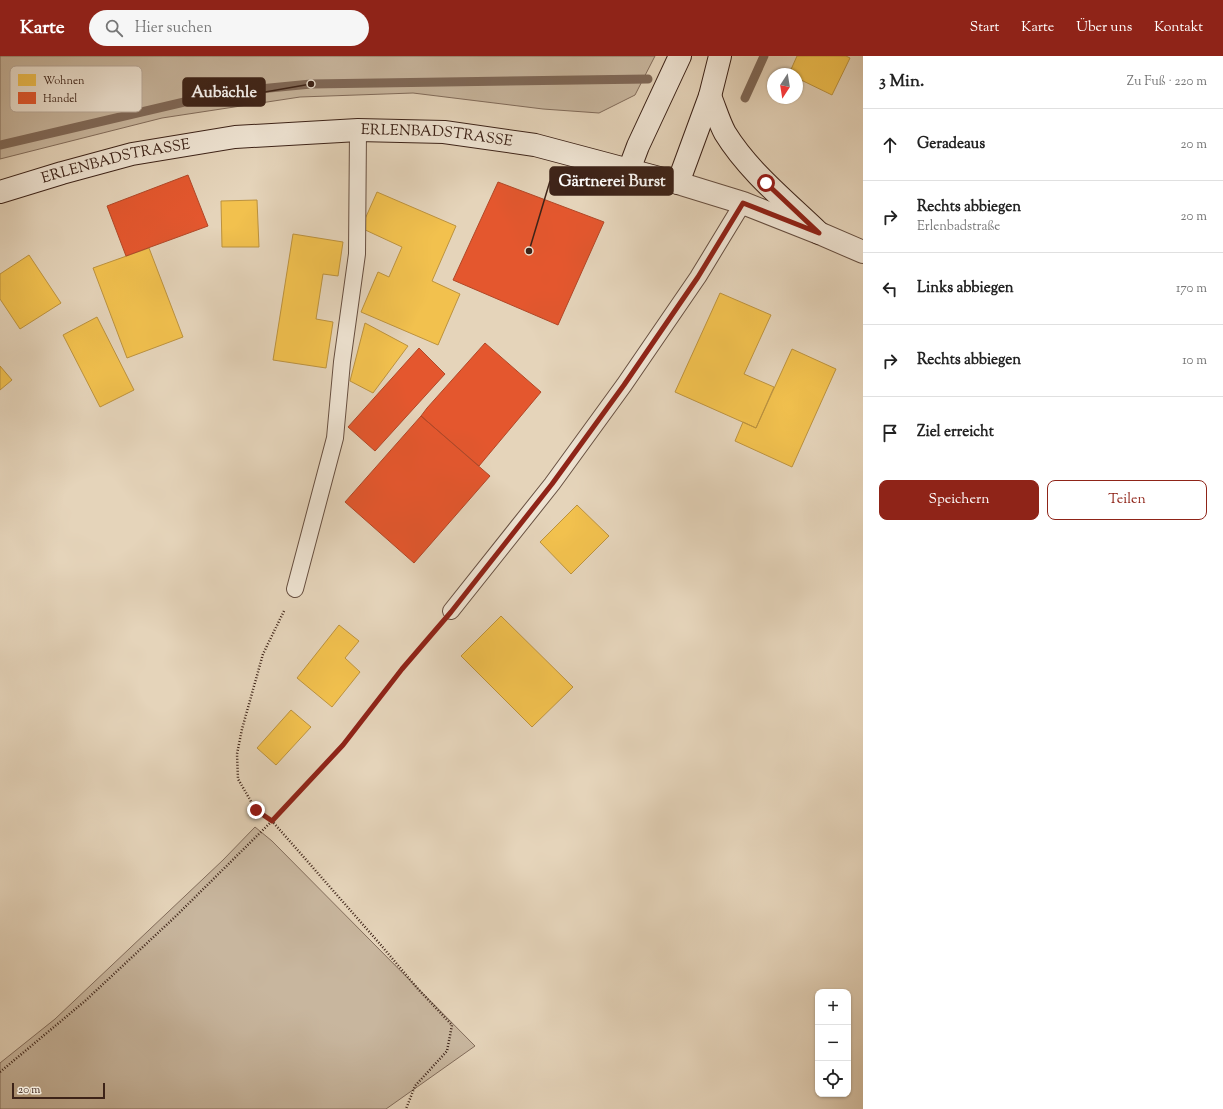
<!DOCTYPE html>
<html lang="de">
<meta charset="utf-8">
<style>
:root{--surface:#fff;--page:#f6f6f6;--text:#222;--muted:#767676;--line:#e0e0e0;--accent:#8f2418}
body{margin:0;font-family:"Sorts Mill Goudy",serif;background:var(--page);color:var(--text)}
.controls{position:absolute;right:12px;bottom:12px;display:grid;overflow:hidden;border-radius:8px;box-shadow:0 1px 3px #0004}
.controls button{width:36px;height:36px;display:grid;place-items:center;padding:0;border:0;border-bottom:1px solid var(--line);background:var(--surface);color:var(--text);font:20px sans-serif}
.compass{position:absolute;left:767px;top:12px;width:36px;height:36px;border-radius:50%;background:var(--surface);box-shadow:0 1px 3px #0004;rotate:192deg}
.scale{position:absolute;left:12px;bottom:10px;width:93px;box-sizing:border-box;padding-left:4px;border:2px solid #3d2318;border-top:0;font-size:11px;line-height:14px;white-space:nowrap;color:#3d2318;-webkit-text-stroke:3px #eee3d2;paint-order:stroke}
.stop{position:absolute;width:12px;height:12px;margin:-9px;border:3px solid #8f2418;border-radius:50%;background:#fff}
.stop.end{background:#8f2418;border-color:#fff;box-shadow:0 1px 4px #0008}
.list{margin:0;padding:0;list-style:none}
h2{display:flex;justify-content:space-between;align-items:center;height:52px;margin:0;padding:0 16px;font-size:17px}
h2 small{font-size:13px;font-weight:400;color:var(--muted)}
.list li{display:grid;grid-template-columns:26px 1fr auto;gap:12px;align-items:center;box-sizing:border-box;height:72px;padding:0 16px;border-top:1px solid var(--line)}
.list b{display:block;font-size:15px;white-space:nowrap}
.list p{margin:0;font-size:13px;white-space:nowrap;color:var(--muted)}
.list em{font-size:13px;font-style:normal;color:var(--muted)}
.actions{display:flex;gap:8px;padding:12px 16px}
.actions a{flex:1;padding:9px 0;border:1px solid var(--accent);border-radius:8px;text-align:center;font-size:14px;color:var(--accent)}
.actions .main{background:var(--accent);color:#fff}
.icon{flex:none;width:22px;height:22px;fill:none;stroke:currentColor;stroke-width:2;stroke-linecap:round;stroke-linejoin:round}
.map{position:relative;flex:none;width:863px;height:1053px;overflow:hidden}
header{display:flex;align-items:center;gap:24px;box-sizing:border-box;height:56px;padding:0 20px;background:var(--accent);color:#fff}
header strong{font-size:19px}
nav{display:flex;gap:22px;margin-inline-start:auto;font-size:14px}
.search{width:280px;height:36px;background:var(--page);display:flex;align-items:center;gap:10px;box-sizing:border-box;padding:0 14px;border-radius:22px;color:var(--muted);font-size:15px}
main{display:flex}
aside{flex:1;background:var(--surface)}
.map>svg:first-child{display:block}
</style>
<header>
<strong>Karte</strong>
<div class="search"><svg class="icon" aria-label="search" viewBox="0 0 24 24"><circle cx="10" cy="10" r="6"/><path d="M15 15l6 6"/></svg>Hier suchen</div>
<nav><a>Start</a><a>Karte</a><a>Über uns</a><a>Kontakt</a></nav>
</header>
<main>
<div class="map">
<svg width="863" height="1053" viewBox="0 0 863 1053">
<rect width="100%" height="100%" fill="#e5d4ba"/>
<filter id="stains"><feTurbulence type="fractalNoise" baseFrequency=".005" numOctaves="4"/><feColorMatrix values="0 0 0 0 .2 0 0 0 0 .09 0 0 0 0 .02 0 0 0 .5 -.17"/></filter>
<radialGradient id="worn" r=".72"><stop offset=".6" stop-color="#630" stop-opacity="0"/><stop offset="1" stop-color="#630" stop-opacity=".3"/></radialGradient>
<path fill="#c8b69e" stroke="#826c5b" d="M0,0h655l-20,39 -36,18 -56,-4 -130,-16 -113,4 -138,21 -162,41z
M255,771l17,14 203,205 -89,63h-386v-46l55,-44 168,-159z"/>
<path fill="#f2c14e" stroke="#bc923e" d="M797,0h49l4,2 -18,37 -35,-17v-4h-8z
M377,136l79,34 -24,55 28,13 -22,51 -77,-33 17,-40 11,5 13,-30 -41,-19z
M257,144l2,47h-37l-1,-46z
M293,178l50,8 -5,34 -15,-2 -7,45 17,3 -7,46 -53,-8z
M149,192l34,89 -56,21 -34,-90z
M29,199l32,48 -41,26 -20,-30v-25z
M720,237l51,22 -27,59 30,13 -18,41 -81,-36z
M97,261l37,73 -34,17 -37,-72z
M365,267l43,23 -35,47 -23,-12z
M792,293l44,20 -44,98 -57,-26 8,-19 13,6z
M0,310l12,14 -12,10z
M577,449l32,31 -38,38 -31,-32z
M501,560l72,71 -41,40 -71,-71z
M339,569l20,16 -14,17 15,14 -28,35 -35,-29z
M291,654l20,17 -35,38 -19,-17z"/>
<path fill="#e4572e" stroke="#b24727" d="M188,119l20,51 -82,30 -19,-50z
M498,126l106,40 -46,103 -105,-45z
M485,287l56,49 -62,74 -58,-50 6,-8z
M419,292l26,26 -70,77 -27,-24z
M421,360l69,60 -76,87 -69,-61z"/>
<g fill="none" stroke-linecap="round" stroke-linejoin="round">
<path stroke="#806958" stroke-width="9" d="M745,42l19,-42
M0,89l227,-53 84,-8 337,-5"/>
<g stroke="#674f40" stroke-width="18">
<path id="service" d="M295,533l40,-151 7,-76 15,-108 1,-124
M451,555l101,-127 72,-99 74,-108 45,-74"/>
</g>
<g stroke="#674f40" stroke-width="24">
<path id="tertiary" d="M678,127l65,20 76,30 44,19"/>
</g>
<g stroke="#3d2318" stroke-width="24">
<g id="secondary">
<path d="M710,40c5,12 9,26 15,37 24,39 62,69 94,100"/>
<path d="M629,114l9,-24 42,-90"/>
<path id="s1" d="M0,136l62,-19 70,-19 103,-17 123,-7 86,2 91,13 143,38 32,-87 10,-40"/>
</g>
</g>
<path stroke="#3d2318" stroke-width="2.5" stroke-dasharray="1 2" stroke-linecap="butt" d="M284,555l-21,43 -21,75 -5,25 1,25 18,31 16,11 108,123 38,45 34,36 -5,26 -32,35 -9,23
M0,1016l85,-71 91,-85 96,-95 71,-76 58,-76 36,-40"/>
<use href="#service" stroke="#eee3d2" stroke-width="16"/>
<use href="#tertiary" stroke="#eee3d2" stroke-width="22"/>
<use href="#secondary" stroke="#eee3d2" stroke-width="22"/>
</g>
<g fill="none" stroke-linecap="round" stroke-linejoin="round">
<path stroke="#8f2418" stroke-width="5" d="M256,754l16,11 71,-76 59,-76 49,-57 101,-128 72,-99 74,-108 45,-74 76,30 -53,-50"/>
</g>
<g text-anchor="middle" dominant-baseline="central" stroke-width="4" stroke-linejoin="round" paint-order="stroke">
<g font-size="15" fill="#3d2318" stroke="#eee3d2">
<text stroke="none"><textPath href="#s1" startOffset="444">ERLENBADSTRASSE</textPath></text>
<text stroke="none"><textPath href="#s1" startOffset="120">ERLENBADSTRASSE</textPath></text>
</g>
</g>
<rect x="10" y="10" width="132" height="46" rx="6" fill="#eee3d2" stroke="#b9a99a" stroke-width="1"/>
<rect x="18" y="18" width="18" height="12" fill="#f2c14e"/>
<rect x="18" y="36" width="18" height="12" fill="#e4572e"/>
<g font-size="11" fill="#3d2318">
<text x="43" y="28">Wohnen</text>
<text x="43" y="46">Handel</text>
</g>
<path fill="none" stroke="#3d2318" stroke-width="1.5" d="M311 28L265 36M529 195L550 125"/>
<g fill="#3d2318" stroke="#eee3d2" stroke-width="1.5">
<circle cx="311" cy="28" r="4"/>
<circle cx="529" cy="195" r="4"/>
</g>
<g fill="#3d2318" stroke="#3d2318" stroke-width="1.5">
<rect x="183" y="22" width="82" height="28" rx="4"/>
<rect x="550" y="111" width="123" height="28" rx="4"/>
</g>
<g font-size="16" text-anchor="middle" font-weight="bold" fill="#fff">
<text x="224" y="41">Aubächle</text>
<text x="612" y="130">Gärtnerei Burst</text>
</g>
<rect width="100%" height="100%" filter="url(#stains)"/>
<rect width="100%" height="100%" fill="url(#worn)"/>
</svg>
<div class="controls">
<button>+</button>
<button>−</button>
<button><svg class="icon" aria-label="locate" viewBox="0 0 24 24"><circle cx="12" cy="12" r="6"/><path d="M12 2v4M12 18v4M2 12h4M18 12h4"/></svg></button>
</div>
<svg class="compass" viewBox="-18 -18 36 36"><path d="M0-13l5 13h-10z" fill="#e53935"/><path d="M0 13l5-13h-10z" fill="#767676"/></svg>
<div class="scale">20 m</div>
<div class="stop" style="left:766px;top:127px"></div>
<div class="stop end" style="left:256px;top:754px"></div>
</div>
<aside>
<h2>3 Min.<small>Zu Fuß · 220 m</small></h2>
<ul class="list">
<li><svg class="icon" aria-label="ahead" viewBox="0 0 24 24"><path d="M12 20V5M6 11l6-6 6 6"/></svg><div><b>Geradeaus</b></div><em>20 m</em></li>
<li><svg class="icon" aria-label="right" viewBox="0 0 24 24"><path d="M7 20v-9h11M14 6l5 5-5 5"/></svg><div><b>Rechts abbiegen</b><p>Erlenbadstraße</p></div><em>20 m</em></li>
<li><svg class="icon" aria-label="left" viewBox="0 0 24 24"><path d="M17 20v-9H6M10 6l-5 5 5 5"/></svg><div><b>Links abbiegen</b></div><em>170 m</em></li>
<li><svg class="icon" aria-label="right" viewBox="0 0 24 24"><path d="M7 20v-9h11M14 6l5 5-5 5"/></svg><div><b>Rechts abbiegen</b></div><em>10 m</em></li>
<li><svg class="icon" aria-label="arrive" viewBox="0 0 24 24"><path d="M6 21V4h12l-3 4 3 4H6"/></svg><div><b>Ziel erreicht</b></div></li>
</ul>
<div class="actions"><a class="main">Speichern</a><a>Teilen</a></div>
</aside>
</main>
